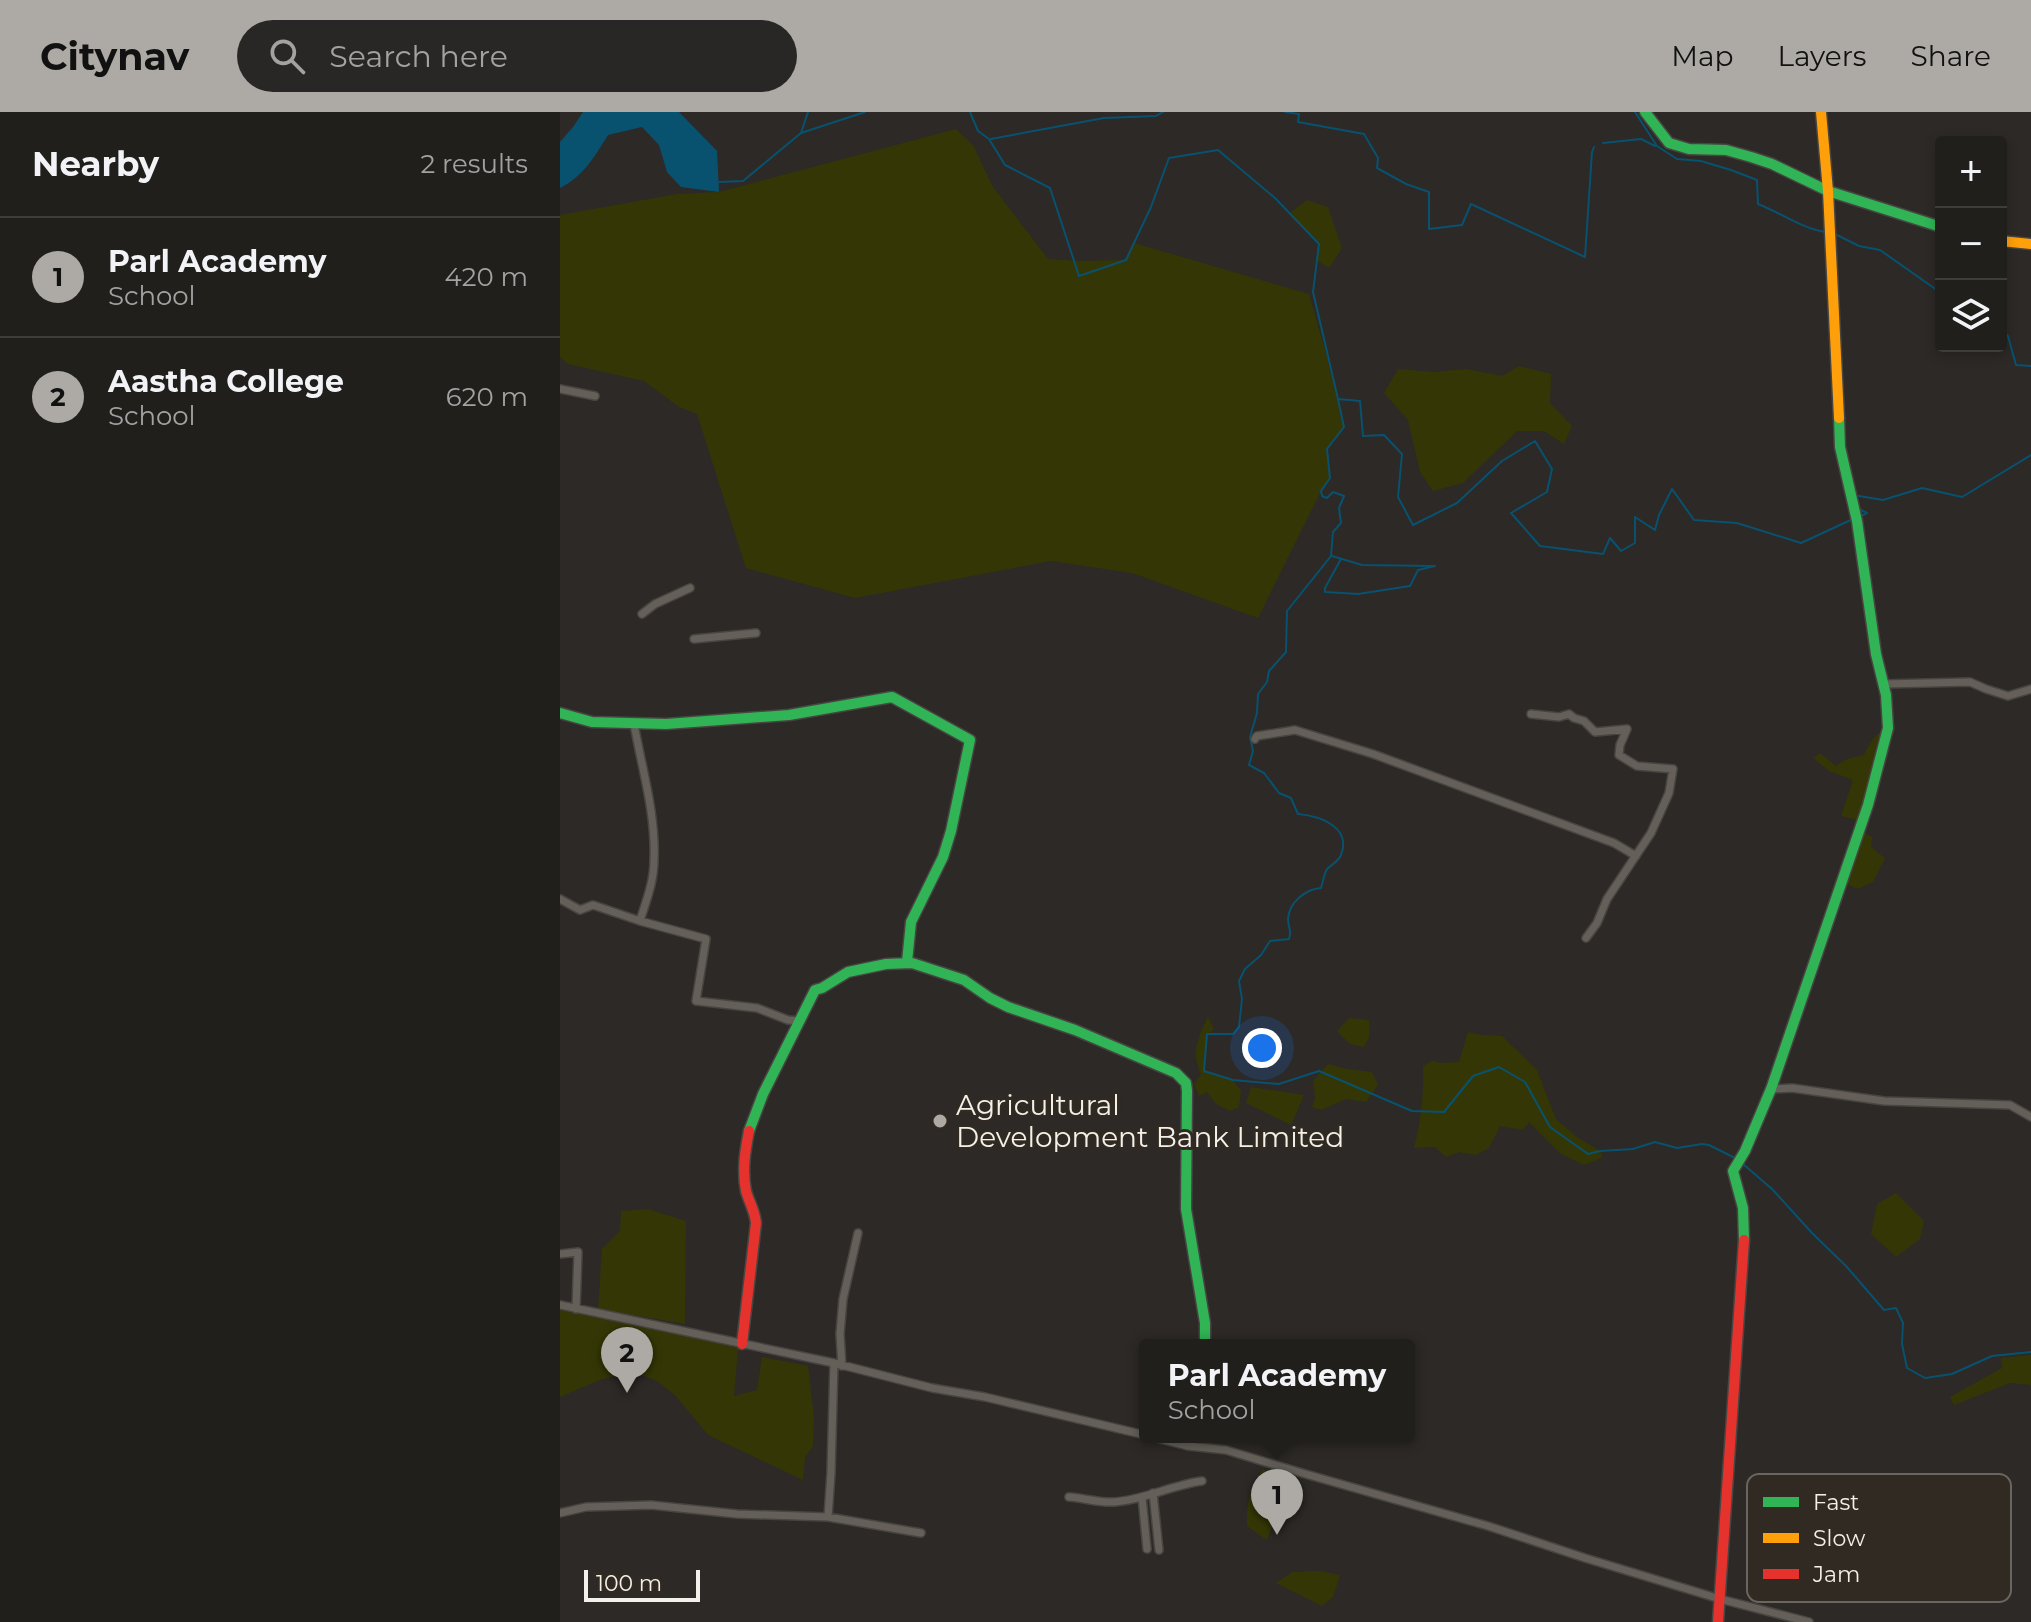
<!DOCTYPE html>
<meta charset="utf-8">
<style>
:root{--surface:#211f1c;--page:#292725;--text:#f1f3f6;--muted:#a2a2a3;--line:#3e3d3b;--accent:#adaaa5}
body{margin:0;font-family:Montserrat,sans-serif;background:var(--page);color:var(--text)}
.controls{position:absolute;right:24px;top:24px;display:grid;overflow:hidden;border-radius:8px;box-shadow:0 4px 12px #0003}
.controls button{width:72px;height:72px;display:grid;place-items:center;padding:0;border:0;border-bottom:2px solid var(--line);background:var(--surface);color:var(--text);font:40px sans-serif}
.scale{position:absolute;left:24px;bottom:20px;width:116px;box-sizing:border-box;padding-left:8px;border:4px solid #f3efe9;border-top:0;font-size:22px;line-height:28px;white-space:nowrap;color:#f3efe9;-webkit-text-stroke:6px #302a22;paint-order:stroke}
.you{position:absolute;left:702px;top:936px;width:28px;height:28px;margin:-20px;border:6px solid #fff;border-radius:50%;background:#1a73e8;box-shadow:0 0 0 12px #1a73e833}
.badge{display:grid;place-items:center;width:52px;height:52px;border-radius:50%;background:var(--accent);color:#111;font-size:26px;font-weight:700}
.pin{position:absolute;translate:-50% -66px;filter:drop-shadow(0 2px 4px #0008)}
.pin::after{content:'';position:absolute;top:42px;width:28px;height:24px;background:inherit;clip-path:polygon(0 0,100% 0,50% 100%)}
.popup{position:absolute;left:579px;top:1227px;width:276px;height:104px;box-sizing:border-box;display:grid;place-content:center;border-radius:8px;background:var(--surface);filter:drop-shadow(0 2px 6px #0005);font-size:26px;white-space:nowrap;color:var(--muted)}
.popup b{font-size:30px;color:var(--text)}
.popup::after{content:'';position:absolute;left:50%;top:100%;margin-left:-16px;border:16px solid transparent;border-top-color:var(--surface)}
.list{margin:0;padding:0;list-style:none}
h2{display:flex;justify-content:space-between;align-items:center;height:104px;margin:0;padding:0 32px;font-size:34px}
h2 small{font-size:26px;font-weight:400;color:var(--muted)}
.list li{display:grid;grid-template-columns:52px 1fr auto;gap:24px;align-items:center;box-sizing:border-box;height:120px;padding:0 32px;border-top:2px solid var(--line)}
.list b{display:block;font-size:30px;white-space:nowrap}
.list p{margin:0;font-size:26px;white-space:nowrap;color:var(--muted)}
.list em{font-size:26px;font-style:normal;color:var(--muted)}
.icon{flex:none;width:44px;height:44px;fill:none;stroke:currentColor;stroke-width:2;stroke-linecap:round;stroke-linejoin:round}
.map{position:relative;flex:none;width:1471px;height:1510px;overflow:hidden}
header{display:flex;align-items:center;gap:48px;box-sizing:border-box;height:112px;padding:0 40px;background:var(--accent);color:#111}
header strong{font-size:38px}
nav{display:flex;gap:44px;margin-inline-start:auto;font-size:28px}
.search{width:560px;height:72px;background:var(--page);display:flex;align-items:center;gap:20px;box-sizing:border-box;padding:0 28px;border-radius:44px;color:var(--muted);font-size:30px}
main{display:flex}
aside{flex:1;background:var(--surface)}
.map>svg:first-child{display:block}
</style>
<header>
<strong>Citynav</strong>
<div class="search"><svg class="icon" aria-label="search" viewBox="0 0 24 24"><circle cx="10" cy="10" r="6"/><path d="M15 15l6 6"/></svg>Search here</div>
<nav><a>Map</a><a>Layers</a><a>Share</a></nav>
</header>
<main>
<aside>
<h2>Nearby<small>2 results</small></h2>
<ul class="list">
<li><span class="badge">1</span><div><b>Parl Academy</b><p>School</p></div><em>420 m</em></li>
<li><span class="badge">2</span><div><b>Aastha College</b><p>School</p></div><em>620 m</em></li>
</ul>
</aside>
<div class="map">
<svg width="1471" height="1510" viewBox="0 0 1471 1510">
<rect width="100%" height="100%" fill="#2c2926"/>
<path fill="#343705" d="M396,17l17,16 20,42 55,72 32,2 46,-1 8,-17 175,51 16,56 19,77 -17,22 3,29 -9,13 -63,127 -126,-45 -81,-12 -196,37 -109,-30 -49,-154 -18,-7 -35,-26 -76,-17 -8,-7v-142l117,-21 42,-2z
M747,88l21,7 14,41 -13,20 -13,-8 3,-16 -29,-31z
M959,254l32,8 -1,29 22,23 -8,18 -20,-13h-27l-54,52 -30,8 -13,-19 -12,-52 -24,-27 14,-24 35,3 33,-3 36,7z
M1328,616l-26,93 -21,-5 12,-36 -24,-9 -16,-13 7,-5 16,13 11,-7 17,-4c6,-12 11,-23 24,-27z
M1305,721l7,4 -1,10 14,11 -12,24 -15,7 -13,-6 6,-23z
M648,904l6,14 -7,4 -3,36 29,10 8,11 -2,16 -9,4 -14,-7 -9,-12 -8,4 -5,-11 7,-11c-11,-22 -2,-38 7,-58z
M789,906l20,2v17l-5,10 -14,-3 -13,-13z
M908,920l14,3 20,1 35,34 19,49 21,18 23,14 3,6 -19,8 -23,-11 -32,-32 -6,8 -23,-4 -11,22 -14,7 -16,-3 -13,5 -11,-10 -21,1c7,-28 10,-54 9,-82l9,-5 8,2 19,-1z
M768,952l19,5 25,3 6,13 -12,17 -20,-3 -25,11 -9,-3 3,-9 -2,-17z
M691,975l53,8 -13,30 -45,-22z
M1336,1081l28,28 -4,18 -24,18 -25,-23 6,-30z
M88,1097l38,12 -1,103 -87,-15 4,-60 18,-18 1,-20z
M0,1198l104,22 42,6 32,10 -4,48 23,-6 5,-33 46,9 6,52 -1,28 -8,11 -2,23 -95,-45 -32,-39 -19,-15 -23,-9 -32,7 -42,18z
M1471,1243v30l-21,-2 -56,22 -4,-8 52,-29 -1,-10z
M703,1357l16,11 -8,24 5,12 -9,24 -20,-14c-1,-25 3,-37 16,-57z
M760,1459l20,4 -7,22 -11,9 -46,-23 16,-11z"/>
<path fill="#085270" d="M23,0h96l38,39 2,41 -38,-5 -14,-15 -8,-27 -17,-18 -34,8c-13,21 -25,42 -48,53v-46l13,-15z"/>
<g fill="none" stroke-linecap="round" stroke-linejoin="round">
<path stroke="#085270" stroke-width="2" d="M410,0l8,19 11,8 16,26 45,23 29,88 47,-16 25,-53 18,-49 49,-8 57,48 44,46 -6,48 25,107 22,2 3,35 21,-1 18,19 -4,43 15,28 44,-22 45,-42 33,-20 17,28 -5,23 -36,21 29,33 63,8 7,-16 11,13 14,-8v-26l20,13 4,-15 13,-26 22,31 43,3 64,20 52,-24
M725,0l14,2 -1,8 66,12 14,24 -1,10 29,16 23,8v37l33,-4 9,-21 114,53 7,-105 2,-5
M1075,0l22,34 20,13 24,2 30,9 26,10 1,24c23,9 43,24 67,28
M1092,0l5,8
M241,21l7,-21
M431,27l113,-21 52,-2 7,-4
M1043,31l38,-4 14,7
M159,70l24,-1 58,-48 64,-21
M1275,122l24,12 21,4 61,43
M1441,218l7,6 8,29 15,1
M778,287l6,28 -17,22 3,29 -9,13 1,5 5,2 6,-6 11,4 -5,12 2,15 -8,9 -2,24 -44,55 -1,41 -17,19 -2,11 -9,12 -1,19 -7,24 3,14 -4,14 15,8 15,20 12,5 7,16c22,2 54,13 43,41 -3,7 -9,9 -14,14 -3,5 -4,13 -6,19 -15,1 -32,14 -33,31 0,8 4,11 1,20l-19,2 -9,14 -16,14 -6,12 3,18 -3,28 -6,7h-26l-3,37 29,9 46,4 40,-13 93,40 32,1 29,-36 26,-9 26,15 25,45 38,27 12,-3 33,-2 22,-7 22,6 25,-4 7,1 26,13
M1299,384l24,4 39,-12 40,9 69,-42
M1299,405l8,-4 -8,-4
M772,444l30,9 71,1
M781,447l-16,29v4l33,2 52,-8 8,-16 17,-4
M1183,1052l29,25 40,44 34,33 38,44 12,-2 7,15 -1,21 5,24 18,10 27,-4 40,-18 39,-4"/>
<g stroke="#474542" stroke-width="10">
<path id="street" d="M0,277l35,7
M82,502l13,-10 35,-16
M134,527l62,-6
M1324,572l86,-2 16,7 22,7 23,-7
M971,602l28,3 10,-3 5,4 10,3 11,11 32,-3 -7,16 -1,10 18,11 36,3 -4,24 -18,40 -44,66 -10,24 -11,15
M74,612c8,45 22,90 20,136 0,22 -8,41 -14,61
M695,627l2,-3 38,-6 78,24 241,89 22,13
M0,787l20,11 13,-5 47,16 66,18 -10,62 61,7 31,12 13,1
M1211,977l21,-1 92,13 126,4 21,12
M0,1142l18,-2 -2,57
M0,1193l274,58 98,25 53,9 160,38
M282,1254l-2,-32 3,-35 15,-66
M592,1325l36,9 38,4 76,23 186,53 97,32 135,41 89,23
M593,1381l6,57
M509,1385c15,1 30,6 45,5 30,-2 58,-17 88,-21
M582,1385l5,52
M0,1401l26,-6 65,-2 86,9 91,3 93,16
M268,1405l3,-44 3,-110"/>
</g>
<g stroke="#474542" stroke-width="13">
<path id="fast" d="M1085,0l24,31 20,6 37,1 25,7 21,7 56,27 113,36
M0,601l32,9 74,2 123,-9 103,-18 78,43 -19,91 -8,26 -32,65 -4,40
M189,1019l14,-37 52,-104 7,-2 26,-16 38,-8 26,-1 52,17 26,18 18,9 67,23 101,43 10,10 1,8 -1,118 19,114v22
M1184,1128l-1,-32 -10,-37 12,-20 26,-62 97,-284 20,-77 -2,-33 -10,-41 -19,-133 -17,-74 -1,-29"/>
</g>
<g stroke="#474542" stroke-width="13">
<path id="slow" d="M1261,0l7,79 11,227
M1441,129l30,3"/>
</g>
<g stroke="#474542" stroke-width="13">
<path id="jam" d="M182,1232l14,-121c-1,-12 -7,-21 -10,-32 -4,-20 -1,-40 3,-60
M1158,1510l26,-382"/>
</g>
<use href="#street" stroke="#646059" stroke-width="7"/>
<use href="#fast" stroke="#30b455" stroke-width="10"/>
<use href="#slow" stroke="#ff9f0a" stroke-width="10"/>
<use href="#jam" stroke="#e5322d" stroke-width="10"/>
</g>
<circle fill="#adaaa5" stroke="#302a22" stroke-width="3" cx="380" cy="1009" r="8"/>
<g text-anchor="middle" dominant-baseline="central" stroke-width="6" stroke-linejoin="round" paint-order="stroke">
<g font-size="28" fill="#f3efe9" stroke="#302a22" text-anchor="start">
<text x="396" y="993">Agricultural<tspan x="396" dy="32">Development Bank Limited</tspan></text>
</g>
</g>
<rect x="1187" y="1362" width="264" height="128" rx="12" fill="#302a22" stroke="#6a655e" stroke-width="2"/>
<rect x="1203" y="1385" width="36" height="10" fill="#30b455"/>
<rect x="1203" y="1421" width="36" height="10" fill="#ff9f0a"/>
<rect x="1203" y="1457" width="36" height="10" fill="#e5322d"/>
<g font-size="22" fill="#f3efe9">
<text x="1253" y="1398">Fast</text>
<text x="1253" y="1434">Slow</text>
<text x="1253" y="1470">Jam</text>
</g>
</svg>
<div class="controls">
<button>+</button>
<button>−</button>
<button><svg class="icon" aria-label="layers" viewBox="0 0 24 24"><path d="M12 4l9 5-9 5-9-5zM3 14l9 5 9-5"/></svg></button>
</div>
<div class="scale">100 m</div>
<div class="you"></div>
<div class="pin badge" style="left:717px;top:1423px">1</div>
<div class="popup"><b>Parl Academy</b>School</div>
<div class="pin badge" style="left:67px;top:1281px">2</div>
</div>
</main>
